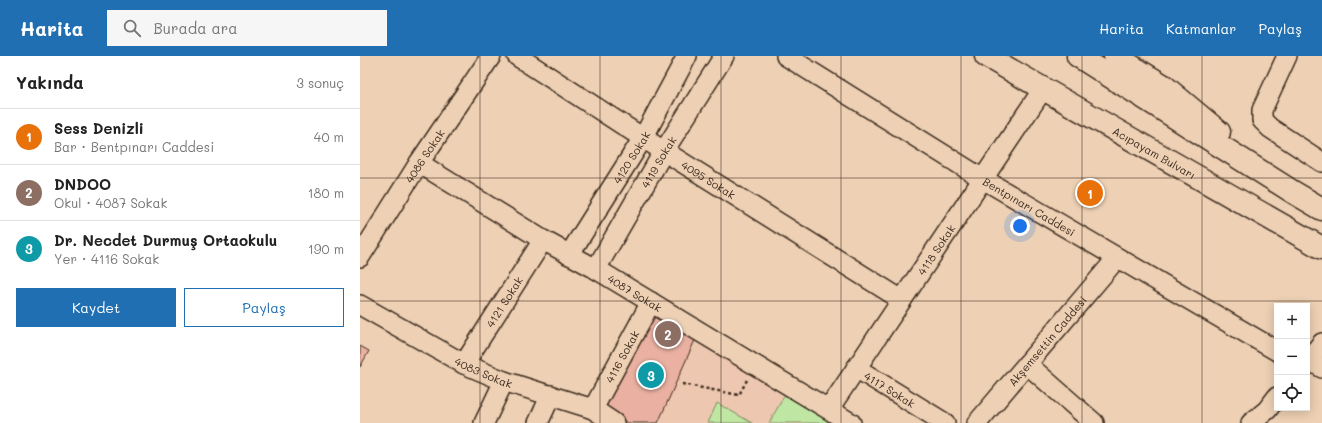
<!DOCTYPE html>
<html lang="tr">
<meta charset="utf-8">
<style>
:root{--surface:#fff;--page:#f6f6f6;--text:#222;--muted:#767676;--line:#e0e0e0;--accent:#1f6fb2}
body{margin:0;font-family:Mali,sans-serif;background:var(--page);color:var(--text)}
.controls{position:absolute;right:12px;bottom:12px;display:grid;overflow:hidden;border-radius:0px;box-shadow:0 2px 10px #0003}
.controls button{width:36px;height:36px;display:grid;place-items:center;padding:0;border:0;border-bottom:1px solid var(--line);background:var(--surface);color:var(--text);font:20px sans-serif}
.you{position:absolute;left:660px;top:170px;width:14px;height:14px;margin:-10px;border:3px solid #fff;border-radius:50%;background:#1a73e8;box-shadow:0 0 0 6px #1a73e833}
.badge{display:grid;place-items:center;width:26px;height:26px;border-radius:50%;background:var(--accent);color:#fff;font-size:13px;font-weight:700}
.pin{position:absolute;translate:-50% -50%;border:2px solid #fff;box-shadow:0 1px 4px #0006}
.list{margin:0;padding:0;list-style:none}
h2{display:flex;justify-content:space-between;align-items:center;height:52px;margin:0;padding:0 16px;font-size:17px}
h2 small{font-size:13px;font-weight:400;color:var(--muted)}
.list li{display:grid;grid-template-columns:26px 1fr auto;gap:12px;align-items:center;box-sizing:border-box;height:56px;padding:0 16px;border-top:1px solid var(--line)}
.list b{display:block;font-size:15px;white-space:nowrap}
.list p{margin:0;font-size:13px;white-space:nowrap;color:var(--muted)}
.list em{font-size:13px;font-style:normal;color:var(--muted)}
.actions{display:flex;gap:8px;padding:12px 16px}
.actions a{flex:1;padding:9px 0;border:1px solid var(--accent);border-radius:0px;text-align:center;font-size:14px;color:var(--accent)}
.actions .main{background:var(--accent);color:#fff}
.icon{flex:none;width:22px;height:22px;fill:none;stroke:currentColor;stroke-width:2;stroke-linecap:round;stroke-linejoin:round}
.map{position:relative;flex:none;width:962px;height:367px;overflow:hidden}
header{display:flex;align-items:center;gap:24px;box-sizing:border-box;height:56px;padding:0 20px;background:var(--accent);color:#fff}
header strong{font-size:19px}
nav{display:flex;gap:22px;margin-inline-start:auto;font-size:14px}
.search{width:280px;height:36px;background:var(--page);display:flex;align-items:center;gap:10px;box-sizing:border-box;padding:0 14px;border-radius:0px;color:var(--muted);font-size:15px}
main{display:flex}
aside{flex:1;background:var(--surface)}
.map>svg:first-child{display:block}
</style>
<header>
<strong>Harita</strong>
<div class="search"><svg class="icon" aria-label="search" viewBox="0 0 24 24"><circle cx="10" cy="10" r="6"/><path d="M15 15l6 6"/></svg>Burada ara</div>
<nav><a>Harita</a><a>Katmanlar</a><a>Paylaş</a></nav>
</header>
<main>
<aside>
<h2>Yakında<small>3 sonuç</small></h2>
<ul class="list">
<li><span class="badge" style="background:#e8710a">1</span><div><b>Sess Denizli</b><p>Bar · Bentpınarı Caddesi</p></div><em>40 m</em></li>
<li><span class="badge" style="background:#8d6e63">2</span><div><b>DNDOO</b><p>Okul · 4087 Sokak</p></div><em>180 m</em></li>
<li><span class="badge" style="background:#0f9aa8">3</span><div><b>Dr. Necdet Durmuş Ortaokulu</b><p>Yer · 4116 Sokak</p></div><em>190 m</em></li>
</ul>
<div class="actions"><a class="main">Kaydet</a><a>Paylaş</a></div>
</aside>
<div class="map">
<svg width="962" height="367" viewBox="0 0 962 367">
<rect width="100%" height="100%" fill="#eed1b4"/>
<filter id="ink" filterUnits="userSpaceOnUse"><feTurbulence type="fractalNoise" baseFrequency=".025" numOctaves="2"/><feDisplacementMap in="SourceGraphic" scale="8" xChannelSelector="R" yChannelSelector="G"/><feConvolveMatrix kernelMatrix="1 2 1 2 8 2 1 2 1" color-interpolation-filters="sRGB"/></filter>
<g filter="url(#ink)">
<path fill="#edc7af" d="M291,246l139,84 -21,37h-154l-22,-14z"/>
<path fill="#bfe7a3" stroke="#7d8860" d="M427,335l52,32h-70z
M357,347l35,20h-44z"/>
<path fill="#eab1a2" stroke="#3b2a1e" d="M294,261l41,23 -37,83h-30l-25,-13z
M0,290l9,5 -9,16z"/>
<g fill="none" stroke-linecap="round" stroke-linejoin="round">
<g stroke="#3b2a1e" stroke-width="22">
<g id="minor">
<path id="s1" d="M157,0l126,82 259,162"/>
<path id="s2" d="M426,0l197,123 294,172"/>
<path d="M927,0l-25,54v10l8,8 52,34"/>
<path id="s3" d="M59,107l124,77 53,29 255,154"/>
<path id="s4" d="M209,199l74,-117 44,-82"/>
<path id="s5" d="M0,201l59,-94 72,-107"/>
<path id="s6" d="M236,213l68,-118 60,-95"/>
<path id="s7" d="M0,249l104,59 40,17 89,28 21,14"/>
<path d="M948,303l14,9"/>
<path d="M947,305l15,-18"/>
<path id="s8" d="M104,308l79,-124"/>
<path d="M667,308l67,59"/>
<path id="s9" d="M496,312l89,55"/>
<path id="s10" d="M233,353l58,-107"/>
<path id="s11" d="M469,353l214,-320"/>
<path d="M124,367l20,-42"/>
<path d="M178,367l13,-28"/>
<path id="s12" d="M617,367l140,-165"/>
<path d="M891,367l16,-13 10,-13"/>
</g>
</g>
<g stroke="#3b2a1e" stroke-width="25">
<g id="major">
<path id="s13" d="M626,0l336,192"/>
<path d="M718,0l215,136 29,17"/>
<path d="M755,0l49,30 55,46"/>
</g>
</g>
<path stroke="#3b2a1e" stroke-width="2.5" stroke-dasharray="3 3" stroke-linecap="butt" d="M322,328l57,11 9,-17"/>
<use href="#minor" stroke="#eed1b4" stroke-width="19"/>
<use href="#major" stroke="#eed1b4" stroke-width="22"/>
</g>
</g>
<path fill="none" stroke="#3b2a1e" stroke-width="1" stroke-opacity="0.55" d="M120,0v367M240,0v367M361,0v367M481,0v367M601,0v367M722,0v367M842,0v367M0,122h962M0,245h962"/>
<g text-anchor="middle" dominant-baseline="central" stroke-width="3" stroke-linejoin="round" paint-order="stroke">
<g font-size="11" fill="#3b2a1e" stroke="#eed1b4">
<text stroke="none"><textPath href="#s13" startOffset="194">Acıpayam Bulvarı</textPath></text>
<text stroke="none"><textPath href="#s5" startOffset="120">4086 Sokak</textPath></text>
<text stroke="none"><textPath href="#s4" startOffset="116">4120 Sokak</textPath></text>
<text stroke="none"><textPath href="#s6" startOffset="124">4119 Sokak</textPath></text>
<text stroke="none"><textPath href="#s1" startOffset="228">4095 Sokak</textPath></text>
<text stroke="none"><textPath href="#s2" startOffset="286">Bentpınarı Caddesi</textPath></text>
<text stroke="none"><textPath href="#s11" startOffset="192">4118 Sokak</textPath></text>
<text stroke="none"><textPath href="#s3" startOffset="252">4087 Sokak</textPath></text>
<text stroke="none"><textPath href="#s8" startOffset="74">4121 Sokak</textPath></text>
<text stroke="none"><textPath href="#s12" startOffset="108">Akşemsettin Caddesi</textPath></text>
<text stroke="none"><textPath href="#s10" startOffset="60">4116 Sokak</textPath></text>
<text stroke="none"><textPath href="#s7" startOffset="141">4083 Sokak</textPath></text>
<text stroke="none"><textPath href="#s9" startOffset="40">4117 Sokak</textPath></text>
</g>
</g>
</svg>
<div class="controls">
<button>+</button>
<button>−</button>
<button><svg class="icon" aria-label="locate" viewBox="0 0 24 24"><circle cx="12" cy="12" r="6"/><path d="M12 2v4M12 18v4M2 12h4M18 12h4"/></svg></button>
</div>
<div class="you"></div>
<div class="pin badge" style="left:730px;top:137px;background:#e8710a">1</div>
<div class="pin badge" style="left:308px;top:278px;background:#8d6e63">2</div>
<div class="pin badge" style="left:291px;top:319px;background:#0f9aa8">3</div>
</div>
</main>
